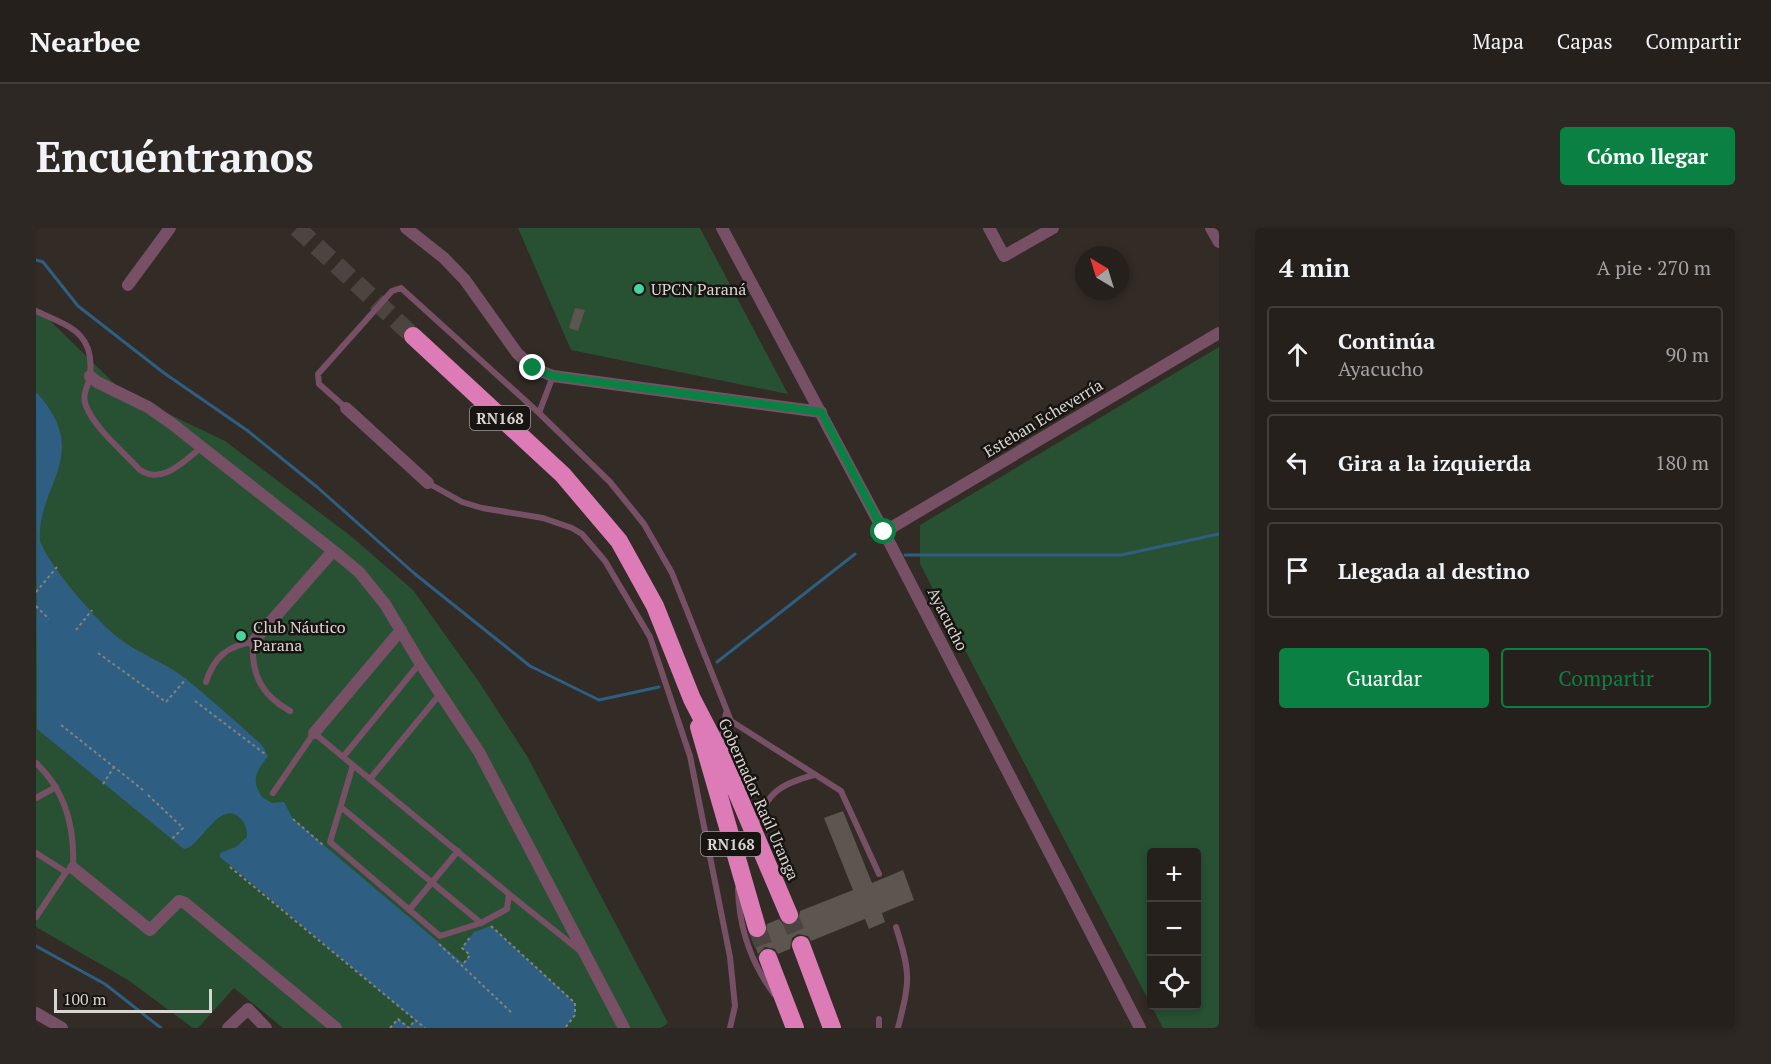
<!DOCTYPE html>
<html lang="es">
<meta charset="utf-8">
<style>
:root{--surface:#26201c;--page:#2e2825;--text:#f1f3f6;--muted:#a4a3a3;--line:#423e3b;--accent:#0b8043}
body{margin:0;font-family:"PT Serif",serif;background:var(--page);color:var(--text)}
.controls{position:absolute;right:18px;bottom:18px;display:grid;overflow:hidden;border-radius:6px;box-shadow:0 3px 9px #0003}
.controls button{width:54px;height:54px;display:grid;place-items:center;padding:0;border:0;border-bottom:2px solid var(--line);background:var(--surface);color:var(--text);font:30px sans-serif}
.compass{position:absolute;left:1039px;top:18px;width:54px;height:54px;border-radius:50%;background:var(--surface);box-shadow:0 3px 9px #0003;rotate:322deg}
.scale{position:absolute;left:18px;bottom:15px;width:158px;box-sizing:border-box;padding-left:6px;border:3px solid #d9d5d1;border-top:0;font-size:16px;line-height:21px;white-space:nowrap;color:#d9d5d1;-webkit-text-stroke:4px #171412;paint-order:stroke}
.stop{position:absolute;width:18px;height:18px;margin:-14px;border:4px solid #0b8043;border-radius:50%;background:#fff}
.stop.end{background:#0b8043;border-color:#fff;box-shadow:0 2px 6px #0008}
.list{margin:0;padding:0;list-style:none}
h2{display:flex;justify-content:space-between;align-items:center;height:78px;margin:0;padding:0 24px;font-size:26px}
h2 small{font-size:20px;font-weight:400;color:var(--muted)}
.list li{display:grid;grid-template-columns:39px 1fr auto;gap:18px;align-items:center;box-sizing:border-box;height:96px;margin:0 12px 12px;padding:0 12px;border:2px solid var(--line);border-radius:6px}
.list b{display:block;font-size:22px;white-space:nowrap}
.list p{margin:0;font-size:20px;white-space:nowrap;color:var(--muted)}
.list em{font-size:20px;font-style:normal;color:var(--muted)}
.actions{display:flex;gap:12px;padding:18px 24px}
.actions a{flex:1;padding:14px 0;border:2px solid var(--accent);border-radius:6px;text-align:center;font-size:21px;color:var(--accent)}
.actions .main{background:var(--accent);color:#fff}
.icon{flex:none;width:33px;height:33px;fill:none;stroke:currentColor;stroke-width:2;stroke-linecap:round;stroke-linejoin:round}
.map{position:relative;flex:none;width:1183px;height:800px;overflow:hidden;border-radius:6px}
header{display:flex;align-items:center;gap:36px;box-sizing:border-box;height:84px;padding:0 30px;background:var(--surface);border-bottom:2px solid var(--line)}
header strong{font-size:28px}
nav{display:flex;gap:33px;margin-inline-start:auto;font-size:21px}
.intro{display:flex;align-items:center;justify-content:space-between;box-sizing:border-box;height:144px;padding:0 36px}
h1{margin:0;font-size:42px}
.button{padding:15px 27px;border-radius:6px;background:var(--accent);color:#fff;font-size:21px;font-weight:700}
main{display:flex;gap:36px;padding:0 36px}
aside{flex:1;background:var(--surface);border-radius:6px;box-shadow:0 3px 9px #0003}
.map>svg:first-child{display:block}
</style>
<header>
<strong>Nearbee</strong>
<nav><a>Mapa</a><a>Capas</a><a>Compartir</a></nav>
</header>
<div class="intro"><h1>Encuéntranos</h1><a class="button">Cómo llegar</a></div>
<main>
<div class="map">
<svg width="1183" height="800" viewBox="0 0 1183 800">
<rect width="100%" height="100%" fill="#322b26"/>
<path fill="#285133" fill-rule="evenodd" d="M482,0h182l88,166 -217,-44z
M0,79l87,85 102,49 127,96 61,53 66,92 48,74 141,267 -7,5h-378l-49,-40 -36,40h-5l-65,-48 -92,-53z
M1183,119v681h-56l-243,-464v-39zM1160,624v154h-44v-154z"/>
<path fill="#2e5f83" d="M0,164c58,63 0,93 4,149 9,25 58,82 80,98 21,16 46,24 66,40 26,21 51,44 76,66l6,11c-11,15 -18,23 -6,41l10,6 12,-1 9,17 170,144 7,-8 -8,-7 12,-16 17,-6 84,77v12l-10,13h-175l8,-9 11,8 6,-7 -195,-163v-4l16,-6 11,-10c0,-6 -1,-13 -6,-18 -21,-23 -41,29 -57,30l-147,-120z"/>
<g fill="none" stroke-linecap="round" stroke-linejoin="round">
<path stroke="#2e5f83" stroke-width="3" d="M0,32l7,2 35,44 86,67 84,58 69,56 98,87 115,92 69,34 60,-13
M869,327h216l98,-21
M681,434l138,-108
M0,718l69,38 56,44"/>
</g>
<path fill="#5c5550" d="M539,80l10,2 -7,21 -9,-3z
M807,583l29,72 31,-13 11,30 -32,13 3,9 -16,7 -4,-10 -54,22 -3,-5 -10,-2 -6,4 -2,11 -12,5 -3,-5 -10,-2 -7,7 -6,-16 8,1 5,-3 2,-12 12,-5 4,5 10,2 5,-5 2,-10 53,-21 -29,-72z"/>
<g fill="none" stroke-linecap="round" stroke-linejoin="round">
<path stroke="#4b4440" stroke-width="18" stroke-dasharray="18 9" stroke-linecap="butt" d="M261,0l116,108
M753,687l12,30
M721,700l11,30"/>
<path stroke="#87817d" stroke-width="2" stroke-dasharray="3 3" stroke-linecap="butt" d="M0,364l21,-25
M0,378l13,13
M40,402l16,-20
M62,425l68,49 20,-23
M159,473l70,53
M25,497l82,65
M67,556l11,-17
M112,567l35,33 -11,11
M257,591l30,26
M194,639l195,161
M455,698l84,77v12l-10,13
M403,716l74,70
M428,735l6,-8 -8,-7 9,-12
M354,800l8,-9 11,9 6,-8"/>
<path stroke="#775066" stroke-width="6" d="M0,83c32,15 59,21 54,64 -1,12 -9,18 -4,31 10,24 37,45 54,64 23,15 44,-9 62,-23
M517,148l-14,37 71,69 34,42 28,49 59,148 110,70 38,83
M310,180l-27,-24 -1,-10 74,-83 9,-3 138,125
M392,255l34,19 20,6 61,10 29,10 10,6 23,27 45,76 40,119 40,201 5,49 -5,22
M170,454c8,-25 21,-36 47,-40 -2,32 8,53 37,69
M685,514l5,-29
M307,529l77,-94
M0,535c30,28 39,65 37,105l-7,4 -30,-19
M334,551l70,-85
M237,565l41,-60 195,161 -2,15 -26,14 -41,13 -110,-94 23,-77
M0,570l20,-11
M306,580l139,115
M719,598c13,-34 25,-42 59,-51
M702,661c1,39 13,74 36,105
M473,666l70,56
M373,682l49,-59
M0,689l30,-45
M860,699c15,47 14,53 2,101
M843,791v9"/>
<path stroke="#775066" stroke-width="12" d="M370,0l38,30 21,22 52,73 16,15 20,8 268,36
M686,0l162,304 256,496
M953,0l15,28 49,-28
M1175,0l8,14
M92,57l42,-57
M54,148l7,6 51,25 23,16 170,134 18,15 26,32 35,59 59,89 145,276
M310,180l82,75
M848,304l335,-199
M217,414l80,-91
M278,505l87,-103
M37,640l77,62 29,-29 6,2 151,125
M0,785l26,15
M192,800l20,-19 18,19"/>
<path stroke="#dc7bb5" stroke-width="18" d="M377,108l150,139 56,66 36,65 37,93 29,56 68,160
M663,499l58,201
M765,717l31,83
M732,730l27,70"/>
</g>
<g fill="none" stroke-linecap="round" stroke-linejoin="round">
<path stroke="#0b8043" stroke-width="8" d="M497,140l20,8 268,36 63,120"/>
</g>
<g fill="#49d49d" stroke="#171412" stroke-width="2">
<circle cx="603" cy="61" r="6"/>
<circle cx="205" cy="408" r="6"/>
</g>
<g text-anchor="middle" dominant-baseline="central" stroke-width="5" stroke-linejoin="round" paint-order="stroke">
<g fill="#171412" stroke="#9f9b98" stroke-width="1.5">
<rect x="434" y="178" width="60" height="24" rx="4.5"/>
<rect x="665" y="604" width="60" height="24" rx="4.5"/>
</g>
<g font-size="15" font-weight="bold" fill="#d9d5d1">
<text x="464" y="190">RN168</text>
<text x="695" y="616">RN168</text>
</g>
<g font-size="16" fill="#d9d5d1" stroke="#171412" text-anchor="start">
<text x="615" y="61">UPCN Paraná</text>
<text x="217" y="399">Club Náutico<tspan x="217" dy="18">Parana</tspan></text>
</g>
<g font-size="16" fill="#d9d5d1" stroke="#171412">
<text transform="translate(1007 190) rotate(-31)">Esteban Echeverría</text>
<text transform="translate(912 391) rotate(63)">Ayacucho</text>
<text transform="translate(723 571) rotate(66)">Gobernador Raúl Uranga</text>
</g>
</g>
</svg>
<div class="controls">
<button>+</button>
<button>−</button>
<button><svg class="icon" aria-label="locate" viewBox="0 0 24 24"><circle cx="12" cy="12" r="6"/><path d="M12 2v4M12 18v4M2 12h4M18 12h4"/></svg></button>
</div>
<svg class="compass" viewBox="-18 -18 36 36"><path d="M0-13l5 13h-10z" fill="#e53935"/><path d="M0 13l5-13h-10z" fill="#a4a3a3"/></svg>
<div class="scale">100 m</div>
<div class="stop" style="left:848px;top:304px"></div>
<div class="stop end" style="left:497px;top:140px"></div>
</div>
<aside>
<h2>4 min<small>A pie · 270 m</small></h2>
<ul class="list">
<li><svg class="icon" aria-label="ahead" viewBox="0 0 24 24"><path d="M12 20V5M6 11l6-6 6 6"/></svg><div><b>Continúa</b><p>Ayacucho</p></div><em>90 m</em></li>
<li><svg class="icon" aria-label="left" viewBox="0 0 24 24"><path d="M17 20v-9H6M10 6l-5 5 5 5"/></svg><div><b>Gira a la izquierda</b></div><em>180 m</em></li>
<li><svg class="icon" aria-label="arrive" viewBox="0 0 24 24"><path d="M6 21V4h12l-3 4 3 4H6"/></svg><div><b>Llegada al destino</b></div></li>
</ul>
<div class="actions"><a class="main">Guardar</a><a>Compartir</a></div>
</aside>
</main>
